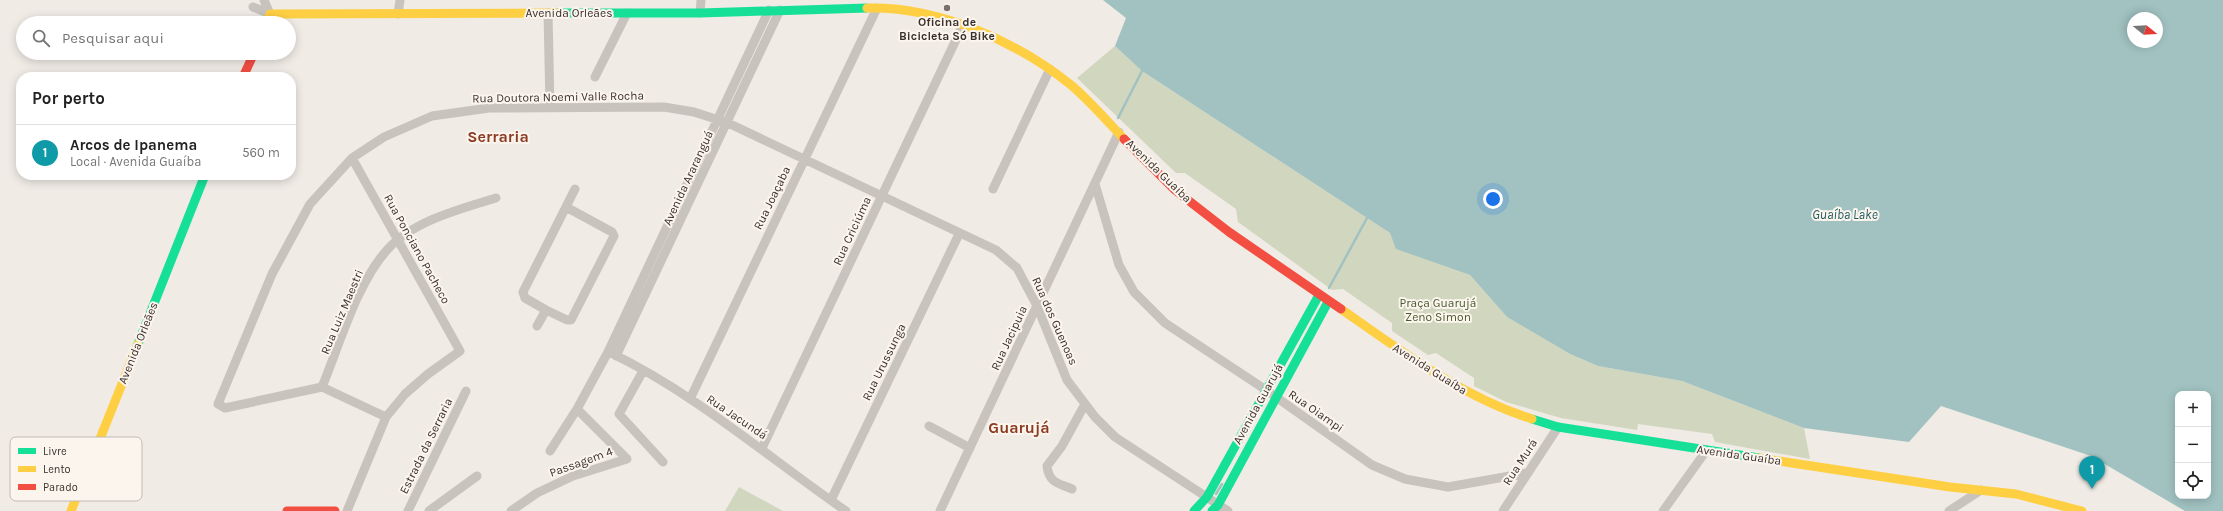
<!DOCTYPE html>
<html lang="pt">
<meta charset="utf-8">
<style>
:root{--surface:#fff;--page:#f6f6f6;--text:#222;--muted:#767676;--line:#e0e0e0;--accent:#111827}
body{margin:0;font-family:Karla,sans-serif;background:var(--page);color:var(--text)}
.controls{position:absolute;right:12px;bottom:12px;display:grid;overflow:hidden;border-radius:8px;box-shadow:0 2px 10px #0003}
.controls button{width:36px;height:36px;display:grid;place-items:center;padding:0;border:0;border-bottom:1px solid var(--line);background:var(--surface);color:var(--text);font:20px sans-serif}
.compass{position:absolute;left:2127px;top:12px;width:36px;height:36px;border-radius:50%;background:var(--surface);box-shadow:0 2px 10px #0003;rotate:108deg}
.you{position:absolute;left:1493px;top:199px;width:14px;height:14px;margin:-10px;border:3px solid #fff;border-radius:50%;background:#1a73e8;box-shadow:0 0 0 6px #1a73e833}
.badge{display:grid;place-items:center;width:26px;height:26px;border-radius:50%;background:var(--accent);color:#fff;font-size:13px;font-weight:700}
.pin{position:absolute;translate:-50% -33px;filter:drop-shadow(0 1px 2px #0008)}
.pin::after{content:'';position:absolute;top:21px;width:14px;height:12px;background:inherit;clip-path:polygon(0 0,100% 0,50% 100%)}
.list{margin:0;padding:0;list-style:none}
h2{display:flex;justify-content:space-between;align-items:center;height:52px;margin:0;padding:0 16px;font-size:17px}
h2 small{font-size:13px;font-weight:400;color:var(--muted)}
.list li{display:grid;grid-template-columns:26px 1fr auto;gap:12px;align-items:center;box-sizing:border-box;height:56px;padding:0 16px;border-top:1px solid var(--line)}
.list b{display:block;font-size:15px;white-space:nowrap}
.list p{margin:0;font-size:13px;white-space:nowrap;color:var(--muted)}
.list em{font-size:13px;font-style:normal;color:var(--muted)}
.icon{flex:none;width:22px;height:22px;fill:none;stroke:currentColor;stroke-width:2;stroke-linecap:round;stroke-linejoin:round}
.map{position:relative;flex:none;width:2223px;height:511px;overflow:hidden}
.search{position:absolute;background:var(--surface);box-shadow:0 2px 10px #0003;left:16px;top:16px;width:280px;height:44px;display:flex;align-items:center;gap:10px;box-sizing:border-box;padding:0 14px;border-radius:22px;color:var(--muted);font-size:15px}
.panel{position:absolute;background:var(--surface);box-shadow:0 2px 10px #0003;left:16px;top:72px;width:280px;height:108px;border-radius:16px}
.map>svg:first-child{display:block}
</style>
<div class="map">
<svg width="2223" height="511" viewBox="0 0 2223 511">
<rect width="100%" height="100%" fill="#f0ebe5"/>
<path fill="#d1d6bf" d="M1115,46l27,25 248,162 7,16 73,26 37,42 63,37 28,12 84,15 122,47 6,31 -95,-17 -3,-8 -74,-10 -1,6 -76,-12 -55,-16 -32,-16v-8l-38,-25 -8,2 -36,-24v-8l-49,-34 -11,1 -94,-68 -2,-13 -51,-36h-9l-99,-95z
M739,487l44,24h-58z"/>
<path fill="#a1c2c1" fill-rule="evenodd" d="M1103,0h1120v511h-38l-94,-55 -150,-50 -32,36 -105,-14 -122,-47 -84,-15 -28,-12 -63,-37 -37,-42 -74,-26 -6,-16 -248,-162 -27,-25 11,-28zM2133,18h24v24h-24zM2178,394h30v102h-30z"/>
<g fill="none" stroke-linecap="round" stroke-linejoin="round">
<path stroke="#a1c2c1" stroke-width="2.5" d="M1118,118l24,-47
M1329,288l38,-70
M1216,494l6,-10"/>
<path stroke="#c9c3be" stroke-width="9" d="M253,7l17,7 -6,-14
M548,13l2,94
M700,13l1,-13
M398,14l2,-14
M595,77l32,-64
M1095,184l24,81 15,27 31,31 101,67 106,75 33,14 43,8 79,-14
M993,189l57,-120
M546,310l-21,-12 -2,-6 52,-103
M537,326l9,-16 21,10h4l43,-84 -2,-4 -46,-25
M611,353c85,41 158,105 235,158
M616,356l164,-346
M643,371l-24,43 44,48
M322,387c17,-41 35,-104 65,-137 26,-29 73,-41 109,-52
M690,399l187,-391
M386,417l-64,-30 -97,21 -7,-4 54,-130 38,-70 42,-46 32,-21 48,-21 57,-8 175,-1 30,5 34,11 268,127 21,18 20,38 30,74 28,37 20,20 113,74
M929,426l41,22
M762,448l201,-423
M550,451l27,-42
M1072,489c-14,-6 -23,-6 -25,-23l15,-20 23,-42
M831,500l128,-266
M347,511l39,-94 19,-23 23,-20 32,-23 -108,-193
M408,511l58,-120
M429,511l48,-35
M511,511l26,-18 36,-17 54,-17 -50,-50 31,-57 161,-342
M940,511l179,-379
M1503,511l55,-84
M1663,511l43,-60
M1949,511l32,-21"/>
<path stroke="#16e098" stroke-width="9" d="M557,13h143l167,-5
M138,344l67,-169
M1532,419l26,8 201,31
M1194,511l13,-14 112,-202
M1212,511l6,-6 110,-203"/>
<path stroke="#ffcf43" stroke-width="9" d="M867,8c71,-2 149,33 204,77 19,16 36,36 53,54
M266,23l4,-9 287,-1
M1341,309c60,42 121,88 191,110
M1759,458l191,29 66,7 66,17
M71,511l67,-167"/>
<path stroke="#f24e42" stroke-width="9" d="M243,77l11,-24
M1124,139l51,51 54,42 112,77
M287,511h48"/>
</g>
<circle fill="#7a716c" stroke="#fbf5ee" stroke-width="1.5" cx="947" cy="8" r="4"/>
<g text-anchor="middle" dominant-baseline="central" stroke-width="4" stroke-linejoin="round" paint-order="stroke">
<g font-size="12" fill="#3b302b" stroke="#fbf5ee">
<text x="569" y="13">Avenida Orleães</text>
<text transform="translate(558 97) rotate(-1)">Rua Doutora Noemi Valle Rocha</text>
<text transform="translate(1159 171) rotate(44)">Avenida Guaíba</text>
<text transform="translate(688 178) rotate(-65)">Avenida Araranguá</text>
<text transform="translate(772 198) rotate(-64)">Rua Joaçaba</text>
<text transform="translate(852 231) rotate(-65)">Rua Criciúma</text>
<text transform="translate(417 249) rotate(61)">Rua Ponciano Pacheco</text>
<text transform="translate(342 312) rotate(-67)">Rua Luiz Maestri</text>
<text transform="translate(1055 321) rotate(66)">Rua dos Guenoas</text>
<text transform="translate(1009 338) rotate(-65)">Rua Jacipuia</text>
<text transform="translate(138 343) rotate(-68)">Avenida Orleães</text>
<text transform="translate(884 362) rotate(-64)">Rua Urussunga</text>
<text transform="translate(1430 369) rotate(32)">Avenida Guaíba</text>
<text transform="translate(1258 404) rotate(-61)">Avenida Guarujá</text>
<text transform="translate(1316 411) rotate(35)">Rua Oiampi</text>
<text transform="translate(737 417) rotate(34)">Rua Jacundá</text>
<text transform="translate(426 446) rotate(-64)">Estrada da Serraria</text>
<text transform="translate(1739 455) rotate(8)">Avenida Guaíba</text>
<text transform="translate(581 462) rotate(-20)">Passagem 4</text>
<text transform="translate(1520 462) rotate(-57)">Rua Murá</text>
</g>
<g font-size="12" font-weight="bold" fill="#3b302b" stroke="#fbf5ee">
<text x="947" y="22">Oficina de<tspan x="947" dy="14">Bicicleta Só Bike</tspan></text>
</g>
<g font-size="12" fill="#4a5a2e" stroke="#fbf5ee">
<text x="1438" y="303">Praça Guarujá<tspan x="1438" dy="14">Zeno Simon</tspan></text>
</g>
<g font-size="13" font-style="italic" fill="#1f5a5e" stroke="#fbf5ee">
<text x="1845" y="214">Guaíba Lake</text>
</g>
<g font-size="16" font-weight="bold" fill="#8c3b22" stroke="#fbf5ee">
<text x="498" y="136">Serraria</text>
<text x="1019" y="427">Guarujá</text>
</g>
</g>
<rect x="10" y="437" width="132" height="64" rx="6" fill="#fbf5ee" stroke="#c1bab4" stroke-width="1"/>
<rect x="18" y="448" width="18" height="6" fill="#16e098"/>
<rect x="18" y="466" width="18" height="6" fill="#ffcf43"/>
<rect x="18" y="484" width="18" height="6" fill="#f24e42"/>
<g font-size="11" fill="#3b302b">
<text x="43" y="455">Livre</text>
<text x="43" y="473">Lento</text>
<text x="43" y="491">Parado</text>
</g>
</svg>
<div class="controls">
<button>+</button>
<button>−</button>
<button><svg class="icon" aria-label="locate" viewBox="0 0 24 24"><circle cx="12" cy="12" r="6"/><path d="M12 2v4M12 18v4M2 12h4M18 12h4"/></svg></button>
</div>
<svg class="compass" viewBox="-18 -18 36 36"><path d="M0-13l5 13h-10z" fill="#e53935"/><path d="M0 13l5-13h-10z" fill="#767676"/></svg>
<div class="you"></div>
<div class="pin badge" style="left:2092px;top:489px;background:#0f9aa8">1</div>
<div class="search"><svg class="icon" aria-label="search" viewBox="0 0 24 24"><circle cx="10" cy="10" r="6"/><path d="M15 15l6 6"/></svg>Pesquisar aqui</div>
<section class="panel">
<h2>Por perto<small></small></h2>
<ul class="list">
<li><span class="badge" style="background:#0f9aa8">1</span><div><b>Arcos de Ipanema</b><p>Local · Avenida Guaíba</p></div><em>560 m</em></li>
</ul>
</section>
</div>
